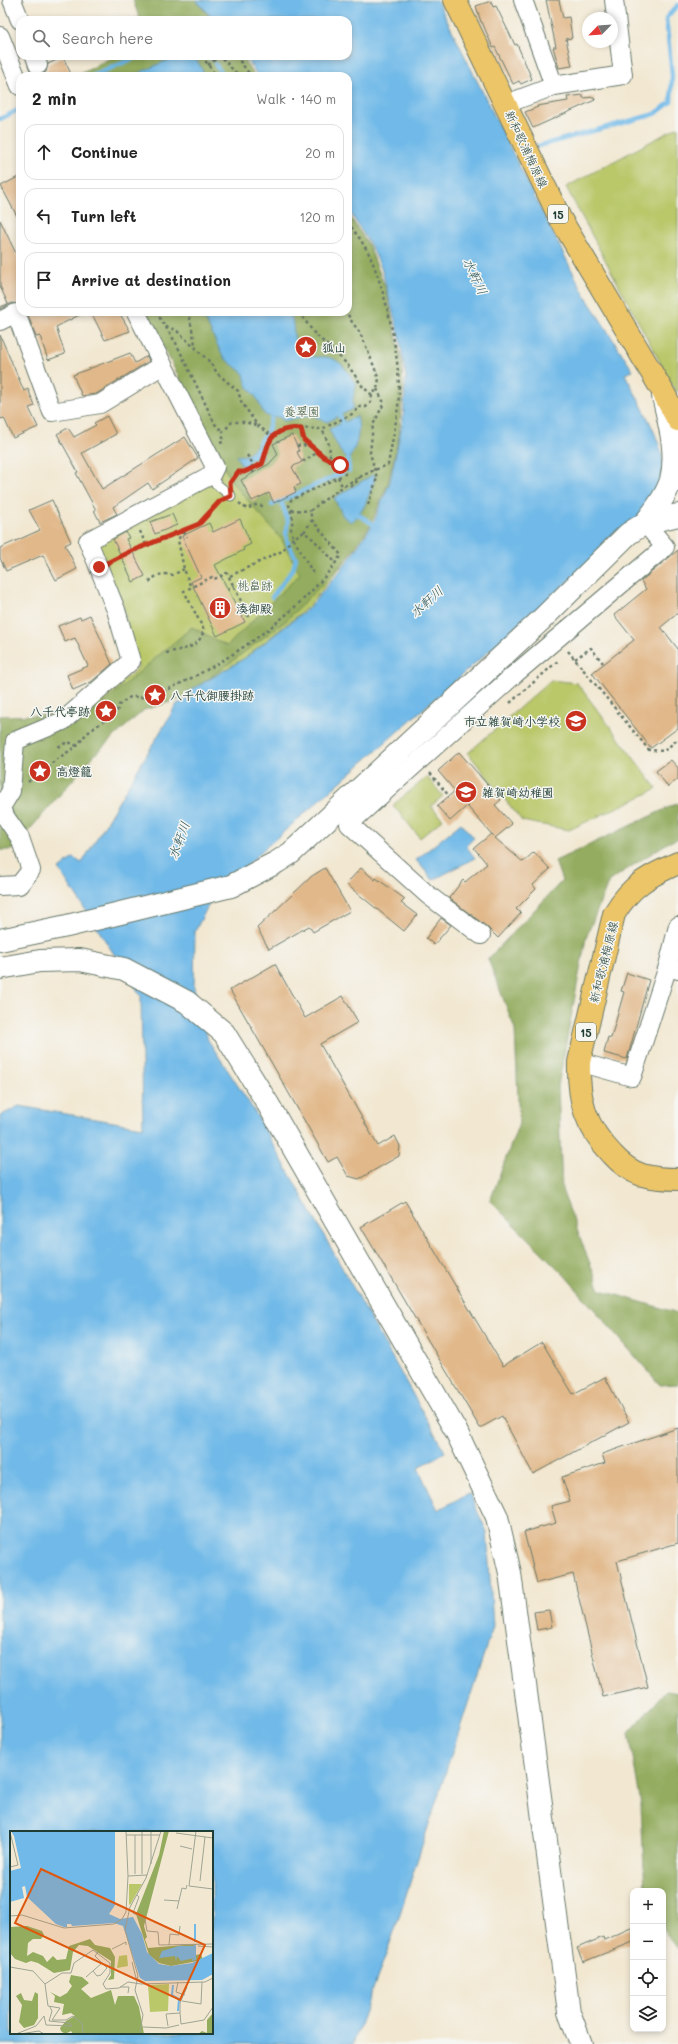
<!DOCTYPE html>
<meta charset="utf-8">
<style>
:root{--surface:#fff;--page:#f6f6f6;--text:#222;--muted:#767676;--line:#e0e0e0}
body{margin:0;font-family:Mali,"Klee One",sans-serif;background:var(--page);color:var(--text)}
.controls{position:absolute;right:12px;bottom:12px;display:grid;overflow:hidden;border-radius:8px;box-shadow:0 2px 6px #0003}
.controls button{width:36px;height:36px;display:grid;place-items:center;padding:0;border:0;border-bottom:1px solid var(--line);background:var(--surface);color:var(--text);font:20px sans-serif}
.compass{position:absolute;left:582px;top:12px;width:36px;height:36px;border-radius:50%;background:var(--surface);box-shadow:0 2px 6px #0003;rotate:245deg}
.stop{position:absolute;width:12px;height:12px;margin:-9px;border:3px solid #c8321e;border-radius:50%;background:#fff}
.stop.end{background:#c8321e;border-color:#fff;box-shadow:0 1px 4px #0008}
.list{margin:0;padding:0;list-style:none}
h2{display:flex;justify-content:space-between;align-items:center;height:52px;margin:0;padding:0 16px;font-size:17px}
h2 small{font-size:13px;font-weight:400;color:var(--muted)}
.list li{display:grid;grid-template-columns:26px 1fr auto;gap:12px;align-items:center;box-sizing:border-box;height:56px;margin:0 8px 8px;padding:0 8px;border:1px solid var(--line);border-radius:12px}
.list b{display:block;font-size:15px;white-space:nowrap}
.list em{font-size:13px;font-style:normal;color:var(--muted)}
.icon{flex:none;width:22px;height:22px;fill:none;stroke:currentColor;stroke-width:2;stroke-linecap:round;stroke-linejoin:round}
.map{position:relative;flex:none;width:678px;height:2044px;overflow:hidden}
.search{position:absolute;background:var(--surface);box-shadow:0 2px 6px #0003;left:16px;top:16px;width:336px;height:44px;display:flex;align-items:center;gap:10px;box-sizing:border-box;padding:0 14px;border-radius:12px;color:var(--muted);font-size:15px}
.panel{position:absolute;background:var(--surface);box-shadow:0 2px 6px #0003;left:16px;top:72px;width:336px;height:244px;border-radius:12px}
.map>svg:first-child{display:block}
</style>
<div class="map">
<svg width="678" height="2044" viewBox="0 0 678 2044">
<rect width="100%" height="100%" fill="#f6f6f2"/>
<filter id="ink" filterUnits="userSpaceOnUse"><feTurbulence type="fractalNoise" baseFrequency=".025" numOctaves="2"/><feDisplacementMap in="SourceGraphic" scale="8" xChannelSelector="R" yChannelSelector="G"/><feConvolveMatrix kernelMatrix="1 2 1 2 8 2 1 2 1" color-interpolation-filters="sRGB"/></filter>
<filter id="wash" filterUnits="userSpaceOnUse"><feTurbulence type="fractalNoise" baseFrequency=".012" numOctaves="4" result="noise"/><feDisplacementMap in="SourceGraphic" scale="16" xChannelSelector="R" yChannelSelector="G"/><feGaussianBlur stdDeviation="0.9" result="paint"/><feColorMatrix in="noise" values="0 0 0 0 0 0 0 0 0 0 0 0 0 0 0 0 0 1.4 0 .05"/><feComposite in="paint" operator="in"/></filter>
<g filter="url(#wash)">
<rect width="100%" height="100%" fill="#f2e8d2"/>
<path fill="#bac86a" stroke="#6c824f" d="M678,127v264l-2,1 -110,-205z
M348,214l21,32 17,44 16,73 1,26 -4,46 -11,49 -18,42 -22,32 -40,49 -63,51 -57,34 -49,14 -121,53 116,-87 4,-5 -17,-68 -24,-54 39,-23 83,-43 1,-12 128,-155z
M551,680l26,3 80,106 -88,41 -47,-9 -54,-68z
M427,777l16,19 -12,10 12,13 -23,19 -27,-33z"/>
<path fill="#93ac5e" stroke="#597449" d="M133,0h63l16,20h-72z
M114,56h127l14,20h-178z
M348,214l21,32 17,44 16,73 1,26 -4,46 -11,49 -18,42 -22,32 -61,62 -104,78 -39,12 -47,42 -85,98h-12v-134l90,-2 102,-87 35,19 73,-72 -18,-34 -51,-59 -85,-169h202z
M678,803v36l-9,3 -60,39 -23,57 -28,148 4,104 38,100 78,23v71l-18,1 -94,-108 -76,-76 29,-78 -4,-94 -27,-70 74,-78 -7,-20z
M666,1691l12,2v256l-15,-20v-38h-18l-4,-85 -12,-73z"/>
<path fill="#70b9e8" stroke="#487b8e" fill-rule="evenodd" d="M196,0h241l96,194 51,100 49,77 -8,3c13,27 46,78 38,107 -2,10 -10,21 -15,30l-385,339 -54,54 -14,27 -1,57 14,52 47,72 190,340 -27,16 20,42 31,-17 18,39 6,94 -99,306 -41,112h-353v-928l19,-10 124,21 -2,-131 -82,-127 14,-11 9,5 95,-159 14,-6 -3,-6 57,-34 64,-50 37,-44 27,-40 17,-42 13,-62 3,-43 -7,-42 -18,-68 -10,-21 -23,-37v-133h-90l-14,-20h104v-36h-134zM11,1832h201v201h-201z
M177,56c20,0 20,3 28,20h-73z
M193,312h96c8,11 1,32 12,41 6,4 12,4 18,4 20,-2 28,13 37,28l-3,13v11l-26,13 -16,-7 -27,6 -5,-4c-20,2 -15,-9 -24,-21 -7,-10 -9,-9 -11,-22l-21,-17 -17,-36z
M357,416c4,14 0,32 -9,44l-8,-9 -11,-22z
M259,443l3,15 -11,1 -8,8 -7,-11 11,-1z
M374,474l1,4c-5,14 -10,35 -24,44l-8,-6 -9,-18z
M461,823l13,15 -8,8 9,12 -42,22 -17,-20z"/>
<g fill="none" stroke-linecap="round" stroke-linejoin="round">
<path stroke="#70b9e8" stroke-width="4.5" d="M210,56l1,2
M215,64l9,12
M92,76l47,-20
M0,119l20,-10
M538,146l117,-32 16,-12 1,-27 -6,-57 12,-13
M340,416l2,6
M259,443l8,-10 4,-15
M348,460l1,11
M272,505l70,-32
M359,515l14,9
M272,597l21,-28 3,-11 -8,-14 -2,-10 2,-13 -7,-20"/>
</g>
<g id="blocks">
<path fill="#e1b889" d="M546,0h13l4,18 6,-1 3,21 -6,1 6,27 -13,2 -6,-21h3z
M491,1l2,6 3,-1 19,39 2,-1 15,35 -11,5 -2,-3 -6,3 -18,-37 -2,1 -11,-26h-1l-5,-16z
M63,57l9,19h-45l-1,-2 4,-2 6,3h6l4,-3 2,-8z
M583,95v3l11,-1 1,3 -62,28 -8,-16 13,-5 -1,-1 31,-5 -1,-4z
M20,176v46l-19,-36z
M0,220l20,42v42l-8,-1 -12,6v-2l8,-3 -8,-18z
M27,312h58l-29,15 9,27 -17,6 -8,-24 -4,1z
M91,312h28l11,19 -25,9z
M0,335l24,56 4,-2 7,17 -6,2 9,19 -25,11 -9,-20 -4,1z
M130,353l5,10 12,-7 2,5 -53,33 -14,2 -9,-21z
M107,416l9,18 -34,19 20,36 83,-52 13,21 -46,31 -4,-6 -35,24 4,7 -17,8 -6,-12h2l-20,-37 2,-1 -21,-38 11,-6 6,9 22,-12 -2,-2z
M292,435l7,16 -2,1 5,10 -10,5 9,17 -7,3 2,5 -22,11 -5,-10 -17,8 -11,-21 28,-16 9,-10 -5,-10z
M52,500l19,42 -6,3 12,24 -21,11 -13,-25 -37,16 -6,-13v-10l40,-18 -11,-20z
M172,514l5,11 -22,9 -5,-12z
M240,519l11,25 -8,4 1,2 -29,15 30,57 -28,14 -26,-54 10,-5 -19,-41 27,-13 4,9z
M126,532l3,6 -3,1 19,37 -12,6 -20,-43z
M678,550v63l-17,14 17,22v79l-27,20 -59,-75 42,-33 -20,-25 32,-26 -5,-8z
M90,615l22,49 -21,18 -18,8 -6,-15 21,-9 -13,-28 -10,4 -7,-16 22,-9 1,2z
M459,752l42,48 -6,5 17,19 -17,14 28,24 11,-10 16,17 -17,16 3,4 -20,20 5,4 -23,25 -11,-11 -38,-29 14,-18 2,2 22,-18 -13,-16 17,-14 4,4 -28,-32 -17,15 -13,-15 18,-15 -17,-20z
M671,760l7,8v11l-10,8 -12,-16z
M325,868l25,43 -37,21 -4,-6 -40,23 -12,-21 55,-52z
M361,868l14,12 1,-2 29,21 -4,4 16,12 -13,16 -58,-47z
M441,918l10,7 -17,20 -8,-7z
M275,964l30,54 38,-22 15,26 -38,22 58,102 17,-10 5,10 -1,10 -40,23 -11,-3 -11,-19 -9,5 -98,-172z
M627,973l22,7 -22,79 -23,-6 4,-16 3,1 13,-46 -3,-1z
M405,1201l98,165 39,-24 31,52 32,-17 24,45 -96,52 -31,-58 -22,12 -119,-201z
M678,1428v115l-61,18 31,126 -45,10 -30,-123 -36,9 -13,-51 32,-9 -5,-17 19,-5 -8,-24 43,-14 -3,-9z
M549,1610l3,17 -15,3 -3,-18z
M633,1927v15l-50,20 -6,-14 26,-11 1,3z"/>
</g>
</g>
<g filter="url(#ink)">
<use href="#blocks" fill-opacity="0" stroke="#69796b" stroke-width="1"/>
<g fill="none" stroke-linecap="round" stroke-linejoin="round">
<g stroke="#69796b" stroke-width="11">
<path id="service" d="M211,475l3,7 17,14"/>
</g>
<g stroke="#69796b" stroke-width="20">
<path id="minor" d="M12,0l8,20
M523,0l31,86
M0,36l20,50
M35,56l3,9
M506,104l48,-18 69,-11 -9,-75
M0,321l16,-8 36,99 48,-8 63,-39
M0,809l11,-18 4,-50 48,-20 68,-60 -15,-51 -28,-69 123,-66 4,-8 -79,-155
M0,809l20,29 11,32 -12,15 -19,1
M481,935l-53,-40 -79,-71 166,-150 150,-127 -20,-24
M668,966l10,-40
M579,1062l53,15 36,-111 10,4"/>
</g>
<g stroke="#69796b" stroke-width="24">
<path id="tertiary" d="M645,523c10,-13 21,-27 26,-43 7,-28 -2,-57 -8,-84
M0,940l67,-14 164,-40 46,-24 14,-9 250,-233 87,-86 17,-11 33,-8
M0,968l40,-7 40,-1 44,9 63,33 37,31 44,71 188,327 41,86 13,56 59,439 12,32"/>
</g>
<g stroke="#69796b" stroke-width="24">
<path id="primary" d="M455,0l105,218 102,172 16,30
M678,863c-29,13 -47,22 -64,51l-35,148c-1,38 6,64 33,92 8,9 18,17 30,21 11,3 24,4 36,4"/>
</g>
<path stroke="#69796b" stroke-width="2.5" stroke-dasharray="3 3" stroke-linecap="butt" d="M202,56l14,20
M236,56l15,20
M208,65l12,-9 19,20
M156,312l20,31 39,81 8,8
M186,312l4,7 6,30 12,11 10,14 20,17 3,10 16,24 16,12
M299,312l15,21 33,31 16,23 9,8
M166,326l11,5 17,16
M301,429l3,11 6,5
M220,443l3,-1v-10l9,-10h12l12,3
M297,446l7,-1 10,2 1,7 -11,7 -4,-2
M314,448l18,14
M247,455l6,9 -2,5 3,4
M338,477l4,9
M231,482l7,-10h6l18,-8 7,-22 4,-5 9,-6 9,-3 31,1 30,-15 7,-7h7l5,-5 1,-7 5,-6 2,-10 -14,-35 -5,-11 -10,-14 -3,-7
M350,486l9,-6v-3
M239,503l8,6 8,-4 8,1
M368,505l9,-27 -7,-25 3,-28 11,-22 -7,-14
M291,510l19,1
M140,531l6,14
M183,531l-5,9 6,29 7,19
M184,531l3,6
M304,532l8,-12
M113,560l86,-36 20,-22
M313,573l-20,-35 -2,-9 2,-10 -4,-14 2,-5 54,-26 1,-9 -13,-3 -4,-9 1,-6 -8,-18
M230,576l52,-25 11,-13 11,-6 9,7 23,24
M149,582c8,-8 13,-9 24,-7l11,-6
M227,589l7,-3
M568,651l81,99 15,1 14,-12
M166,653c18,-5 32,-3 38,-23l-20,-39 28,-14 2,2 13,-6 22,44
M575,659l16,-11 12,15
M510,703l49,-43
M58,747c8,-5 11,-6 19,-1
M430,773l19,23
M28,782l6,-5 5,2 6,-1 1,-8 8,-9 23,-15 9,-12 31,-23 2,-6c3,-2 8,-7 12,-8 4,-1 9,1 12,0 11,-1 22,-6 32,-11 57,-26 131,-78 166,-131l-29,-35 -2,-9c25,-20 48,-36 78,-46 4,-24 10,-48 11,-72 0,-41 -13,-100 -29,-137 -6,-12 -14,-23 -22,-33"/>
<use href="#service" stroke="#fff" stroke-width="9"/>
<use href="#minor" stroke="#fff" stroke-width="18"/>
<use href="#tertiary" stroke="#fff" stroke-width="22"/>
<use href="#primary" stroke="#edc569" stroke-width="22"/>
</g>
</g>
<g fill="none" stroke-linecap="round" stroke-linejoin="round" filter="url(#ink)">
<path stroke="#c8321e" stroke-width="5" d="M99,567l30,-15 70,-28 21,-23 11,-5 -1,-13 8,-11h6l18,-8c3,-7 4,-15 7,-21 5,-13 21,-16 32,-14l3,11 20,17 16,8"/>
</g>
<defs>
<g id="sight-disc" transform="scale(1.15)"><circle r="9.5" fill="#c8321e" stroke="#f6f6f2"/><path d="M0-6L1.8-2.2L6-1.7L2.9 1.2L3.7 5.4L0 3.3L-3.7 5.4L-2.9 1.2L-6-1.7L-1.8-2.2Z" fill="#fff"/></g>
<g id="building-disc" transform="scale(1.15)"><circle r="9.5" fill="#c8321e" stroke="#f6f6f2"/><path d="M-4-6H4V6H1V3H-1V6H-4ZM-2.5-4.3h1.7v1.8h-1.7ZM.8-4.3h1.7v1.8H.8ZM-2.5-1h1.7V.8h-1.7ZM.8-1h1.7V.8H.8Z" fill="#fff"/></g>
<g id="school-disc" transform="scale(1.15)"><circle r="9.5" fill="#c8321e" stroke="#f6f6f2"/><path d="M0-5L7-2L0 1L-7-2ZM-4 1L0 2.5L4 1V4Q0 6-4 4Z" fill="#fff"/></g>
</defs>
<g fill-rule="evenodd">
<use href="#sight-disc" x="306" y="347"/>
<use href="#building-disc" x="220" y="608"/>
<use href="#sight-disc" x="155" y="695"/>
<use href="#sight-disc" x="106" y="711"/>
<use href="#school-disc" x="576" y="721"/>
<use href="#sight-disc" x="40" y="771"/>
<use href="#school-disc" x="466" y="792"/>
</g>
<g text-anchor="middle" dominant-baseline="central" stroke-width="3" stroke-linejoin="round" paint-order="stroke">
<g fill="#f6f6f2" stroke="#60746d" stroke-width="1">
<rect x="548" y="205" width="20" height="18" rx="3"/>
<rect x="576" y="1023" width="20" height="18" rx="3"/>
</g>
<g font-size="11" font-weight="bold" fill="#1f3d34">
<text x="558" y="214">15</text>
<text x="586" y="1032">15</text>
</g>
<g font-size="12" fill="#1f3d34" stroke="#f6f6f2">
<text transform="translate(527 149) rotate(65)">新和歌浦梅原線</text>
<text transform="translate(603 962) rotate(-76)">新和歌浦梅原線</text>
</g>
<g font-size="12" font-weight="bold" fill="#1f3d34" stroke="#f6f6f2" text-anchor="start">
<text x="322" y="347">狐山</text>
<text x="236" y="608">湊御殿</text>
<text x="170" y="695">八千代御腰掛跡</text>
<text x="90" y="711" text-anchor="end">八千代亭跡</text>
<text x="560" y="721" text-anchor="end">市立雑賀崎小学校</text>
<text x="56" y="771">高燈籠</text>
<text x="482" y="792">雑賀崎幼稚園</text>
</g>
<g font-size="12" fill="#3e593f" stroke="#f6f6f2">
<text x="302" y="411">養翠園</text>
<text x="255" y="585">桃畠跡</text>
</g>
<g font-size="13" font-style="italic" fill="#335c61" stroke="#f6f6f2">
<text transform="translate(476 276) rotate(65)">水軒川</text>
<text transform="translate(426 601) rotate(-42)">水軒川</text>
<text transform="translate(178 840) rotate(-70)">水軒川</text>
</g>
</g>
<g transform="translate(10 1831)">
<rect width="203" height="203" fill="#f2e8d2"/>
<path d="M119,53h13l-12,21 -1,-1zM117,124l1,11 -11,2 2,-12zM159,153l-1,27 -18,1 -2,-27z" fill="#bac86a"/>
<path d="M154,0h5l-25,95 3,11 -2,2 3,9 48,-4v11l5,-1 2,6 -32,6 -12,-3 -10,-8 -13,-41 23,-59zM17,95l15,5 2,4 -3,4h-8l-5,4 -1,13 6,-4 10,4 4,6 6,-6 4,4 9,-1 3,-13 21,-7 5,6 15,3 5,9 -1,22 -6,1 3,-5v-14l-23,-15 -9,-1 -6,7 -3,18 -16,3 -16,-10 -7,-2 -5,2 -11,-4 -5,-6v-26zM61,144l11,2 7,6 -8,6 10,9 20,-8 4,15 3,-9h16l5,11 5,27h-71l-2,-3 -6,3 -4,-3 -1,-3 6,-7 9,-5 -4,-3 -9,2 2,-11 -10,-2 1,-6 -5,-4 10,5 7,-4 5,-7 -3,-4zM25,161l3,2v24l-4,7 -10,3 -5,-6 3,-17 -6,-9 5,-3 3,7 8,1zM203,182v21h-15l4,-3 5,2v-13z" fill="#93ac5e"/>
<path d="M1,0h104v74l-6,9 11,5 13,-2 9,17 5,18 12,12 12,2 21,-3 21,-10v21l-11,6 -57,1 -5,-3 -17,-52 -9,-3 -42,3 -1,-2h-4v3h-3l-8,-3 -29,-27 -2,-11 -3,1 2,11 -14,4v-31l11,-3 -7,-32zM169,115h15v12l-13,3 -4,-5 -1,5 -1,-5 -16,2 3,-7z" fill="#70b9e8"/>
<path fill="none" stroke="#70b9e8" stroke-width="2" d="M185,111v-18M182,129l3,-1v-14M163,154l-1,10 7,4 -1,12"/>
<path fill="none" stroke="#9ea493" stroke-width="1" d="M116,0l2,45M132,0v43M186,0l-7,55 24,3M0,1l8,33 -8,2M166,2l37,5M116,4h34M170,15l12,3M141,33v-33M125,43v-39M190,50l5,-44M127,64l2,2 -6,16 12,6 2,12 11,1 1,13 54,-1M154,69l15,1M167,78l5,-21 4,1 1,-4M0,85l12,-1 42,13 50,-4 8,-5 4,-7 2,-36 19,-1M159,114l1,-11 9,1 1,-9M188,115l15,1M102,118l14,-7v3M122,131l4,16 9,5M0,136l23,4 12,13M83,140l4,5 4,-1 6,-7 -5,-5M76,146l16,-14 -7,-7 3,-4M168,151l-2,10 9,3M35,153l17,-11h9l3,-10 19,-13 17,13v10l-7,11 3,5 13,-1 9,-6 13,2 64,-2 8,-4M35,153l3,22 12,2 -8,12h14l7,-4 9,7 1,11M110,156h9l-1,6M172,170l19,3 1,-22M170,182v-10l7,-16M158,195l-2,-12 14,-1 1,11 23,-4 9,-13M133,196l23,1 13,-3M130,201l3,-17 -8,-25 3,-14 -13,-46 5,-23 16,-29 15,-47M6,203l20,-8 8,-10 2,9 26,1 -2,-3 -21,-2 3,-10 -2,-4M10,203l19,-3 5,3"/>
<path fill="#de580e" fill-opacity="0.15" stroke="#de580e" stroke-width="2" d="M31,38l164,76 -25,55 -165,-77z"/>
<rect width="203" height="203" fill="none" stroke="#1f3d34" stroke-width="2"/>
</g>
</svg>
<div class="controls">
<button>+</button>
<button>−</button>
<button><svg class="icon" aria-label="locate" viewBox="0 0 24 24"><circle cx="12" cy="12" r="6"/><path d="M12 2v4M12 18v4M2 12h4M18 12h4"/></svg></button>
<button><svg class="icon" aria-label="layers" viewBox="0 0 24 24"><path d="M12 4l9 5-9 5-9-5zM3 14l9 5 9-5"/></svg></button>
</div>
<svg class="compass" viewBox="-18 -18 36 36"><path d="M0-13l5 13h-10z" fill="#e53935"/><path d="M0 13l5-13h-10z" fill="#767676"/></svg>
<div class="stop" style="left:340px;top:465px"></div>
<div class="stop end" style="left:99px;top:567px"></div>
<div class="search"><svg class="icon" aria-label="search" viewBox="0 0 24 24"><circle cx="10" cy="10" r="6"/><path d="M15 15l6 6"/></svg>Search here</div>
<section class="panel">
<h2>2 min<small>Walk · 140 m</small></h2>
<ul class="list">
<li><svg class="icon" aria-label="ahead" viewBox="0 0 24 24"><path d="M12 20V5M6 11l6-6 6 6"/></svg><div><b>Continue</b></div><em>20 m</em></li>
<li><svg class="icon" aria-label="left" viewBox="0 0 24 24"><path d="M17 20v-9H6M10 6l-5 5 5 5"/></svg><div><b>Turn left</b></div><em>120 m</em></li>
<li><svg class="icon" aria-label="arrive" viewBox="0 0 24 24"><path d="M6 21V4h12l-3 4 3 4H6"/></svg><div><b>Arrive at destination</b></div></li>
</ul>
</section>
</div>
